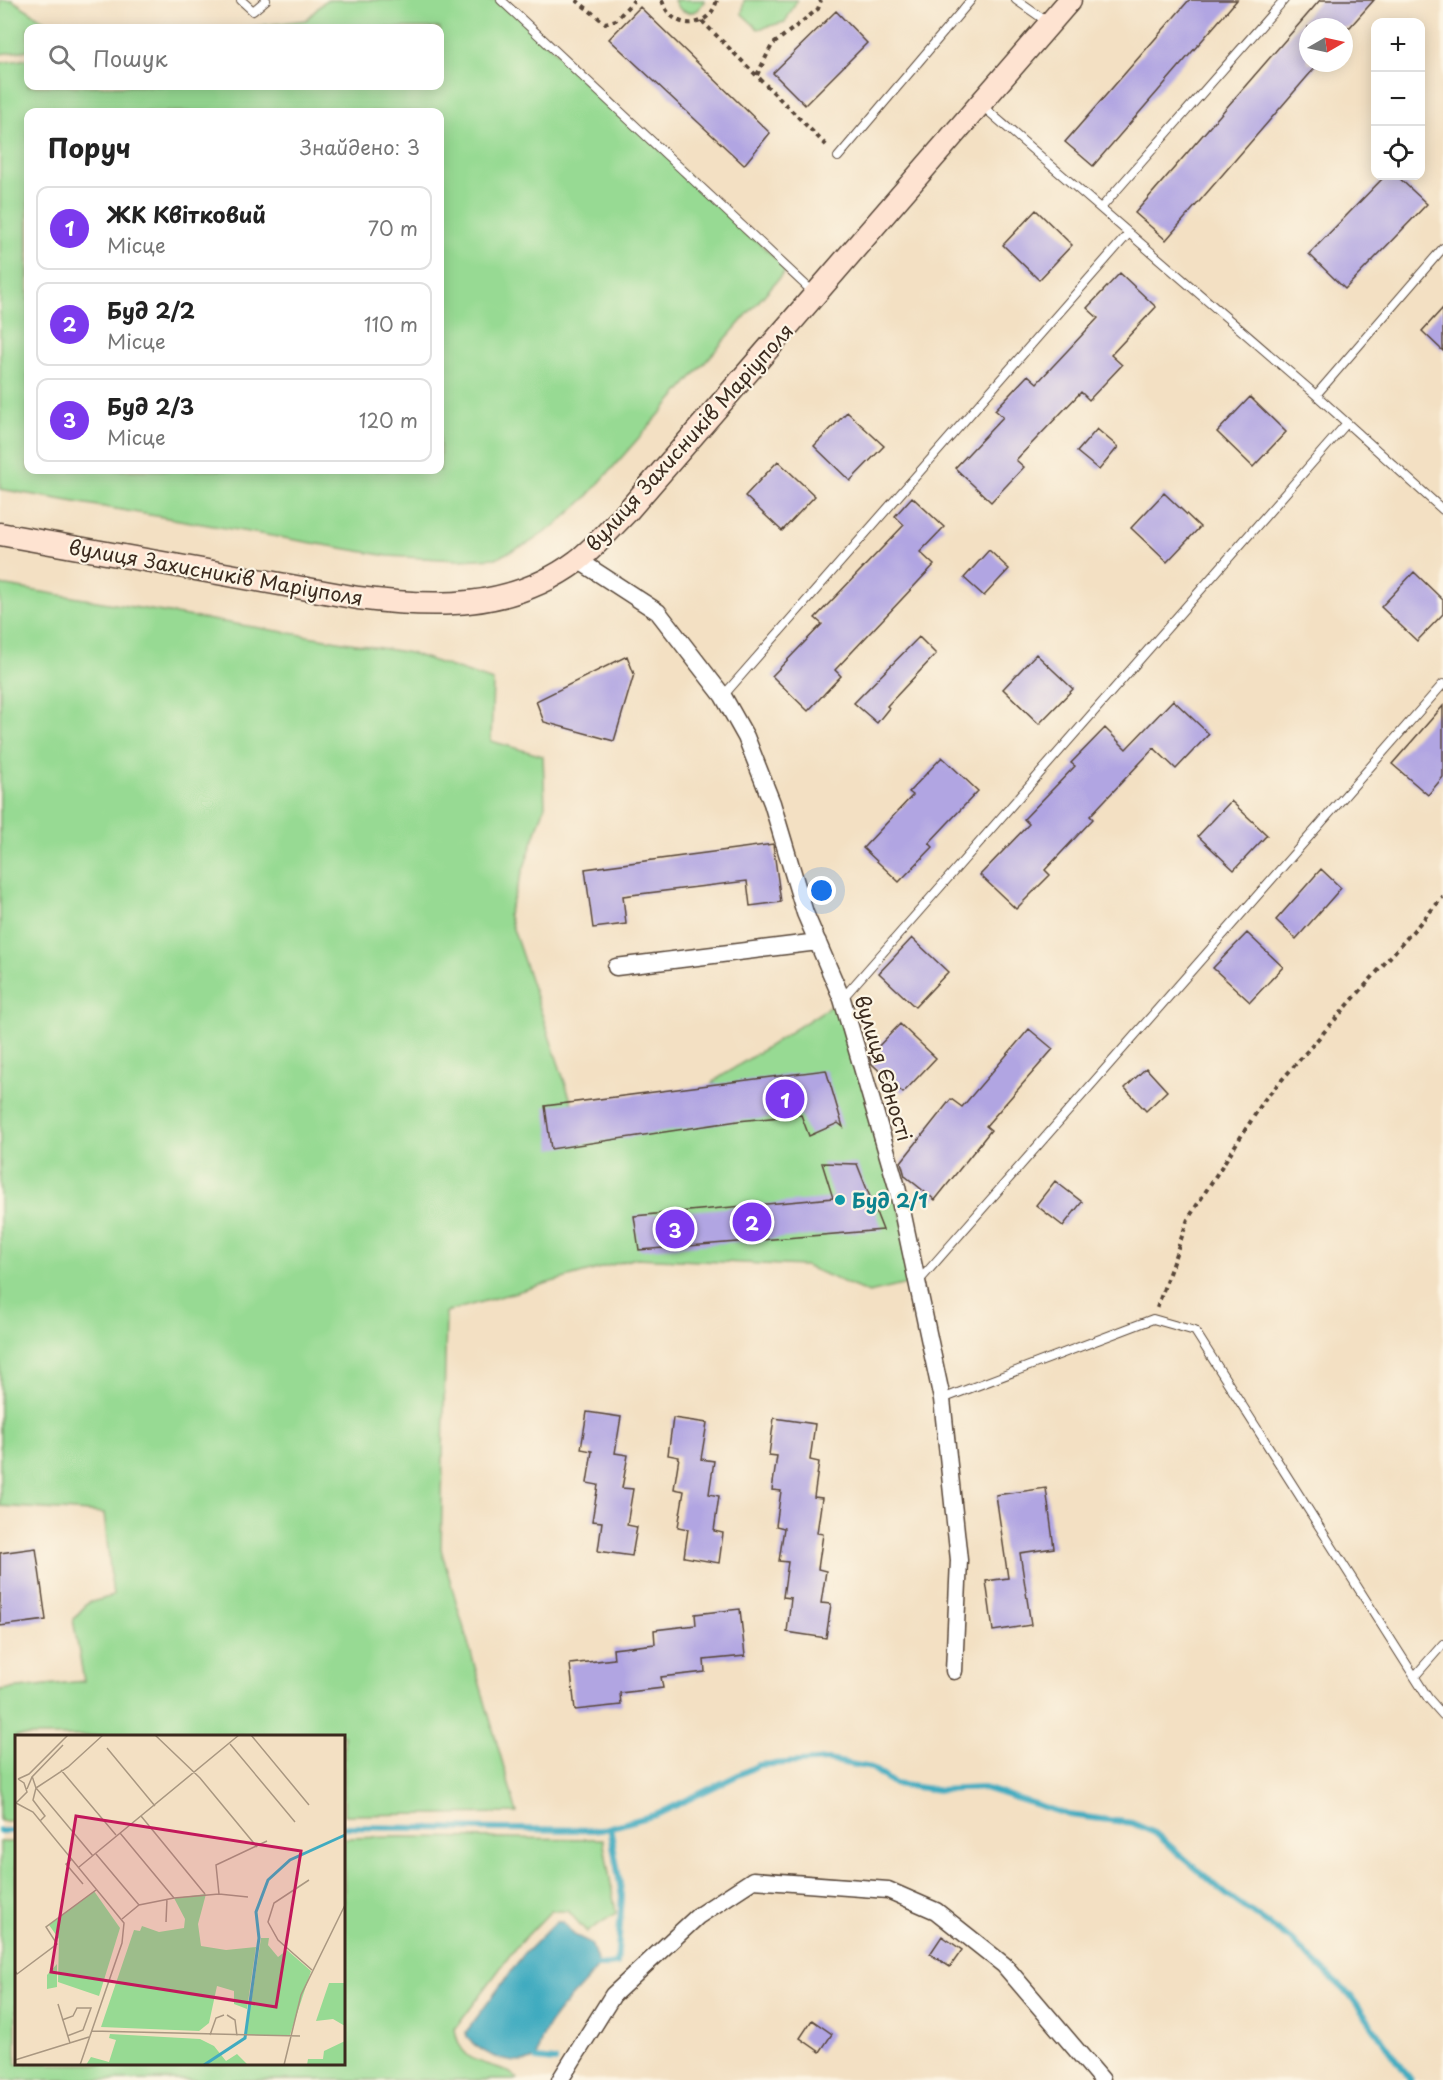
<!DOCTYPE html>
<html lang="uk">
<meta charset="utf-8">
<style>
:root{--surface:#fff;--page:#f6f6f6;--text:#222;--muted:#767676;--line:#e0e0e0;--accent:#7c3aed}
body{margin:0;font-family:"Playpen Sans",sans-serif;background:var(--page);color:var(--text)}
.controls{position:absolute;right:18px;top:18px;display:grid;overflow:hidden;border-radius:12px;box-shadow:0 3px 15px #0003}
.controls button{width:54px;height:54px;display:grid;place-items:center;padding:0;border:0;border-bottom:2px solid var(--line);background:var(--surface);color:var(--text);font:30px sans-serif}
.compass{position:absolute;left:1299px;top:18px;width:54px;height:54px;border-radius:50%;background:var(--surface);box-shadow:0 3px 15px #0003;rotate:81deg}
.you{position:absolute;left:822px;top:891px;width:21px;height:21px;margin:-15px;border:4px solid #fff;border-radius:50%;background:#1a73e8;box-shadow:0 0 0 9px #1a73e833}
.badge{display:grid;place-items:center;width:39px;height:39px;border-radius:50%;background:var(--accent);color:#fff;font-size:20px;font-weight:700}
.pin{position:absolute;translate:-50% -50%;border:3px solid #fff;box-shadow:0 2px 6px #0006}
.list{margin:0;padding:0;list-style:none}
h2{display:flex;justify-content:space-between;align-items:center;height:78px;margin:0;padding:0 24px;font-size:26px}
h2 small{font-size:20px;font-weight:400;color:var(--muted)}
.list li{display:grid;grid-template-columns:39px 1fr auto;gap:18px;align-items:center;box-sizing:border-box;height:84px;margin:0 12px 12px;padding:0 12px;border:2px solid var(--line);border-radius:12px}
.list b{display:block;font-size:22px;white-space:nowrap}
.list p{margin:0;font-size:20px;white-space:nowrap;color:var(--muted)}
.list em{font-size:20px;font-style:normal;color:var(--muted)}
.icon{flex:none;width:33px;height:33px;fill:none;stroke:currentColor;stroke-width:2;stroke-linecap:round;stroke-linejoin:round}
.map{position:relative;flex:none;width:1443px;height:2080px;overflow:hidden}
.search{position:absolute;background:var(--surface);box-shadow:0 3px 15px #0003;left:24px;top:24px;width:420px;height:66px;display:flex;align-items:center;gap:15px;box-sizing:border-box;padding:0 21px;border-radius:12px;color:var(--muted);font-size:22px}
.panel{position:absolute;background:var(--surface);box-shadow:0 3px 15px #0003;left:24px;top:108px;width:420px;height:366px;border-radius:12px}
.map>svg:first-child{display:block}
</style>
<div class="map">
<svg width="1443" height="2080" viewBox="0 0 1443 2080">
<rect width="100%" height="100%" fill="#fcf5e5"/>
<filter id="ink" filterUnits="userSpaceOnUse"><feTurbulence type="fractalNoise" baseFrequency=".0167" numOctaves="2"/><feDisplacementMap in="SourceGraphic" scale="12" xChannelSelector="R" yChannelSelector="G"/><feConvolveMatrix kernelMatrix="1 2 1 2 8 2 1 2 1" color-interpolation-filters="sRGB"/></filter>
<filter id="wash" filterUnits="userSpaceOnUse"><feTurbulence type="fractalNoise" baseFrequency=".008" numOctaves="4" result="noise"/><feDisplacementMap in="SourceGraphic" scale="24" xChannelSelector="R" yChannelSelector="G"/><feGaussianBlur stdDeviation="1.35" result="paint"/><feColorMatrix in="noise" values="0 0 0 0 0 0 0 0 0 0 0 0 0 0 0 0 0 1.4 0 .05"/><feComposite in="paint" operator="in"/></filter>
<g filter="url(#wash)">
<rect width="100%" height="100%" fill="#f3e0c3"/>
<path fill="#97da93" stroke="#698258" stroke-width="1.5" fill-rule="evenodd" d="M0,0h12l44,28h-28v22l-28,4z
M326,0h175l286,269 -201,229 -29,26 -28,19 -33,15 -38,2 -70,-4 -388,-67v-426l28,-4v27h412v-58h-196l62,-8zM28,112h412v358h-412z
M674,0h31l-7,10c-11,5 -20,1 -24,-10z
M744,0h53l-12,22 -27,7 -16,-15z
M0,585l410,68 83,28 -2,60 52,15 2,50 -37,108 75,222 80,-7 54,-50 125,-80 77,282 -50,12 -64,-27 -169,-8 -190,54 -5,237 76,264 -173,2v-79h-328v85h-16v-131l84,-9 -11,-62 15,-16 25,-7 -9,-83 -104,-7z
M399,1837l204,2 13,74 -29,19 -19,-21h-17l-35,36 -61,82c6,45 45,28 63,51h-518v-238h16v222h328v-226z"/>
<path fill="#40abc0" stroke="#3e6a6f" stroke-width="1.5" d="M556,1922h7l11,13 17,8 8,23c-26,33 -54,48 -63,93 -24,9 -52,-4 -69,-21l-1,-6 58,-78z"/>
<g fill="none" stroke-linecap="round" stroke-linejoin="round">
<path stroke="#40abc0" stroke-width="6" d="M344,1827l257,3 57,-16 101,-49 69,-5 44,8 22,16 45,6 45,-2 85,27 63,8 23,10 72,62 64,45 59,55 61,85
M0,1831h16
M599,1966l18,-2 5,-68 -12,-69
M536,2059l19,2"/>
</g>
<g id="blocks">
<path fill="#b1a5e2" d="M1189,0h48l-144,166 -28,-24z
M1320,0h54l-24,27h-42v36h11l-153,177 -31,-27z
M640,7l130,126 -26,32 -135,-126z
M836,11l31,32 -62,62 -32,-32z
M1385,176h12l30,28 -82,85 -36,-35z
M1036,210l36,35 -33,35 -36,-35z
M1120,273l36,34 -45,48 11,10 -33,35 -8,-8 -65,68 8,7 -33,35 -36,-34 48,-51 -8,-7 33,-35 9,8 61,-65 -11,-10z
M1443,308v43l-21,-20z
M1250,397l36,35 -33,35 -36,-35z
M847,412l37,34 -34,35 -36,-35z
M1097,429l21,18 -19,23 -22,-18z
M778,461l37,35 -33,35 -37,-35z
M1164,493l36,34 -33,35 -36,-34z
M912,497l32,30 -24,25 14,13 -99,105 6,6 -33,35 -36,-35 50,-52 -7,-6 89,-93 -9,-9z
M989,550l20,19 -25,27 -20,-18z
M1414,572l29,28v14l-26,27 -36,-34z
M919,637l17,17 -49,52 2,2 -12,15 -23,-20z
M1036,654l37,35 -34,35 -36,-35z
M627,656l7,18 -20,67 -70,-19 -8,-21z
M1173,700l36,34 -33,35 -22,-21 -64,68 3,3 -48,51 5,5 -34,34 -36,-34 49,-51 -5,-5 51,-53 -4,-3 34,-35 21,21z
M1443,706v71l-15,18 -36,-31z
M942,757l36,34 -49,52 4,4 -34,35 -36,-34 50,-53 -4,-3z
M1231,801l36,34 -33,35 -36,-34z
M773,844l8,58 -31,4 -3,-25 -124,15 3,28 -33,4 -8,-59z
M1321,869l20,19 -45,51 -20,-19z
M1247,933l36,34 -33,35 -37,-34z
M912,938l36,34 -33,35 -36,-34z
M900,1024l36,34 -33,35 -31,-29 -3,-8z
M1029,1029l24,20 -67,77 5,4 -56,70 -30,-24 -4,-14 50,-63 11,8z
M1146,1068l21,23 -21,20 -21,-23z
M826,1070l17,57 -5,-4 -29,13 -8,-21 -63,6 -187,28 -6,-43z
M822,1163l35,1 26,66 -244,20 -5,-34 199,-18z
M1055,1181l27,21 -19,24 -27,-21z
M587,1412l34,5 -6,36 13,2 -6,33 11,1 -6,36 10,2 -5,29 -34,-5 4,-29 -10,-1 6,-36 -11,-2 5,-32 -11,-2z
M673,1418l34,5 -6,36 13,2 -5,33 10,2 -5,35 9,2 -4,30 -35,-6 4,-28 -10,-2 6,-36 -10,-2 5,-32 -11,-2z
M774,1418l41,6 -5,36 9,2 -5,35 8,1 -5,35 6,1 -5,35 8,2 -5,32 10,1 -5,34 -39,-6 4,-34 -8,-1 5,-35 -9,-1 5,-33 -8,-2 5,-35 -9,-1 5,-34 -8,-1z
M1046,1488l8,60 -34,5 11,72 -38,6 -7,-50 22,-3 -12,-83z
M36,1548l10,72 -46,6v-73z
M740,1609l5,47 -41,4 1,12 -44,5 2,11 -43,5 1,12 -46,5 -5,-46 44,-5 -1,-10 42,-5 -1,-14 42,-5 -1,-11z
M942,1936l20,14 -12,17 -20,-13z
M812,2020l20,14 -12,18 -20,-14z"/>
</g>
</g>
<g filter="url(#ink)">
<use href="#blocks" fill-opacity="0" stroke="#574537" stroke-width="1.5"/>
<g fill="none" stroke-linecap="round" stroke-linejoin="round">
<g stroke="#574537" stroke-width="10">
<path id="lane" d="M241,0l12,11 13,-11
M501,0l313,293
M1016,0l33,23
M980,104l336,291 127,115
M838,157l133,-157
M1101,208l183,-208
M1316,395l127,-147
M723,696l406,-463
M842,999l505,-576
M919,1281l524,-597
M942,1399l211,-80 42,12 233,367 15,17
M1415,1676l28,-32"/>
</g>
<g stroke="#574537" stroke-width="19">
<path id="street" d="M578,560l80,52 65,84 23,41 26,66 33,110 37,86 55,188 45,212 17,161 -5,111
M616,967l202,-25
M560,2080l53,-85 85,-79 55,-36 135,10 48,21 68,54 98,115"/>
</g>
<g stroke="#574537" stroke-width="25">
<path id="secondary" d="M0,534l358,64c77,10 153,12 219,-37 18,-14 33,-32 49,-48l444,-513"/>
</g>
<path stroke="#574537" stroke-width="4" stroke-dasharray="4.5 4.5" stroke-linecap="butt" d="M576,0l29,23 11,-3 18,-20
M662,0c9,31 47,31 55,0
M702,21l127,127
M757,75l15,-30 46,-36 3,-9
M1157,1308l31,-89 77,-120 178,-202"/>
<use href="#lane" stroke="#fff" stroke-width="8"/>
<use href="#street" stroke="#fff" stroke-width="16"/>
<use href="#secondary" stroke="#fee3d1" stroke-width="22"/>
</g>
</g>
<circle fill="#0f9aa8" stroke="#fcf5e5" stroke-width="2" cx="840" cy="1200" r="6"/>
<g text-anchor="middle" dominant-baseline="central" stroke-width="4.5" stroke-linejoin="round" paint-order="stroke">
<g font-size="20" fill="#3b2a1e" stroke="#fcf5e5">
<text transform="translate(689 437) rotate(-48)">вулиця Захисників Маріуполя</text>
<text transform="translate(216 572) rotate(10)">вулиця Захисників Маріуполя</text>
<text transform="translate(884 1068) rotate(73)">вулиця Єдності</text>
</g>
<g font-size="20" font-weight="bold" fill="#0d838f" stroke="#fcf5e5" text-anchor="start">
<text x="852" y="1200">Буд 2/1</text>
</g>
</g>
<g transform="translate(15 1735)">
<rect width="330" height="330" fill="#f3e0c3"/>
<path d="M79,156l26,37 -21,68 -41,-14 1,-43 -10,-14zM191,159l-8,30 3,22 25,4 30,-3 -9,62 -13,-5v-13l-17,-5 -8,37 -10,8 -98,-4 33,-97 6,1 2,-5 17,6 25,-4 1,-9 -11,-21zM246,203h8l-1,7 10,12 9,-7 24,21 -21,64h-44zM42,229v23l-10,2v-14zM314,248h16v43l-12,-7 -17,2zM95,299l90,5 14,7 12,15 11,-7 11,11h-162l5,-8 18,5 7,-22 -7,-2zM330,306v24h-38l1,-6h15l1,-8z" fill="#97da93"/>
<path fill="none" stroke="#40abc0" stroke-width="3" d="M189,330l41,-27 14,-100 -3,-26 12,-32 22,-20 55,-25"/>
<path fill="none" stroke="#a99781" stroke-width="1.5" d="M140,0l45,43 57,69M236,0l58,70M215,9l65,78M92,13l48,58M46,35l55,65M17,41l4,12 -3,12 12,16 -5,5M3,44l11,-5 39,-39M12,54l5,-12 31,-32M1,68l17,9 91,111 -2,20 -42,122M1,68l11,-11 -3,-9 -6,-4M126,81l64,78M105,98l54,65M81,119l43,51M78,121l-57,-68 32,-21 35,-32M57,124l-6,5 17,20M64,132l160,-132M294,145l-35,23 -6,19 10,18 34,30M204,159l-3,-29 51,-24M107,184l17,-14 35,-7 45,-4 29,3M151,187l1,-23M0,236l2,3 40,-30 -11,-17 50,-37M43,269l12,39M212,280l8,5 2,16M47,285l11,-4 4,-8h14l-8,22 -16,6M77,296l208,5M195,300l6,-17 8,-3M0,325l74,-23M269,330l17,-70 44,-90"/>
<path fill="#c2185b" fill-opacity="0.15" stroke="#c2185b" stroke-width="3" d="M61,81l225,35 -25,156 -225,-35z"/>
<rect width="330" height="330" fill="none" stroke="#3b2a1e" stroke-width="3"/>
</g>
</svg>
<div class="controls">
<button>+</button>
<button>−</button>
<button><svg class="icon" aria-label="locate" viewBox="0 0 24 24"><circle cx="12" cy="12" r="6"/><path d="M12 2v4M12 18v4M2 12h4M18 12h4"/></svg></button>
</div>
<svg class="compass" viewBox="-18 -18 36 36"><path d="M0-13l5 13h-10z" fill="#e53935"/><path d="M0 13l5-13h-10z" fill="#767676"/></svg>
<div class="you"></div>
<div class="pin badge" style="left:785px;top:1099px">1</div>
<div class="pin badge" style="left:752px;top:1222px">2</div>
<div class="pin badge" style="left:675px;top:1229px">3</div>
<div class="search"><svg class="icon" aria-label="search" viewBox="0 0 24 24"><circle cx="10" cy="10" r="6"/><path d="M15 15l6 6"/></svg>Пошук</div>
<section class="panel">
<h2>Поруч<small>Знайдено: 3</small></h2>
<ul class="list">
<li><span class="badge">1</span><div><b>ЖК Квітковий</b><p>Місце</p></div><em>70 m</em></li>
<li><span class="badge">2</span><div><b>Буд 2/2</b><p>Місце</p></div><em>110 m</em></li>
<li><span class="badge">3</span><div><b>Буд 2/3</b><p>Місце</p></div><em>120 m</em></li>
</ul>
</section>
</div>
